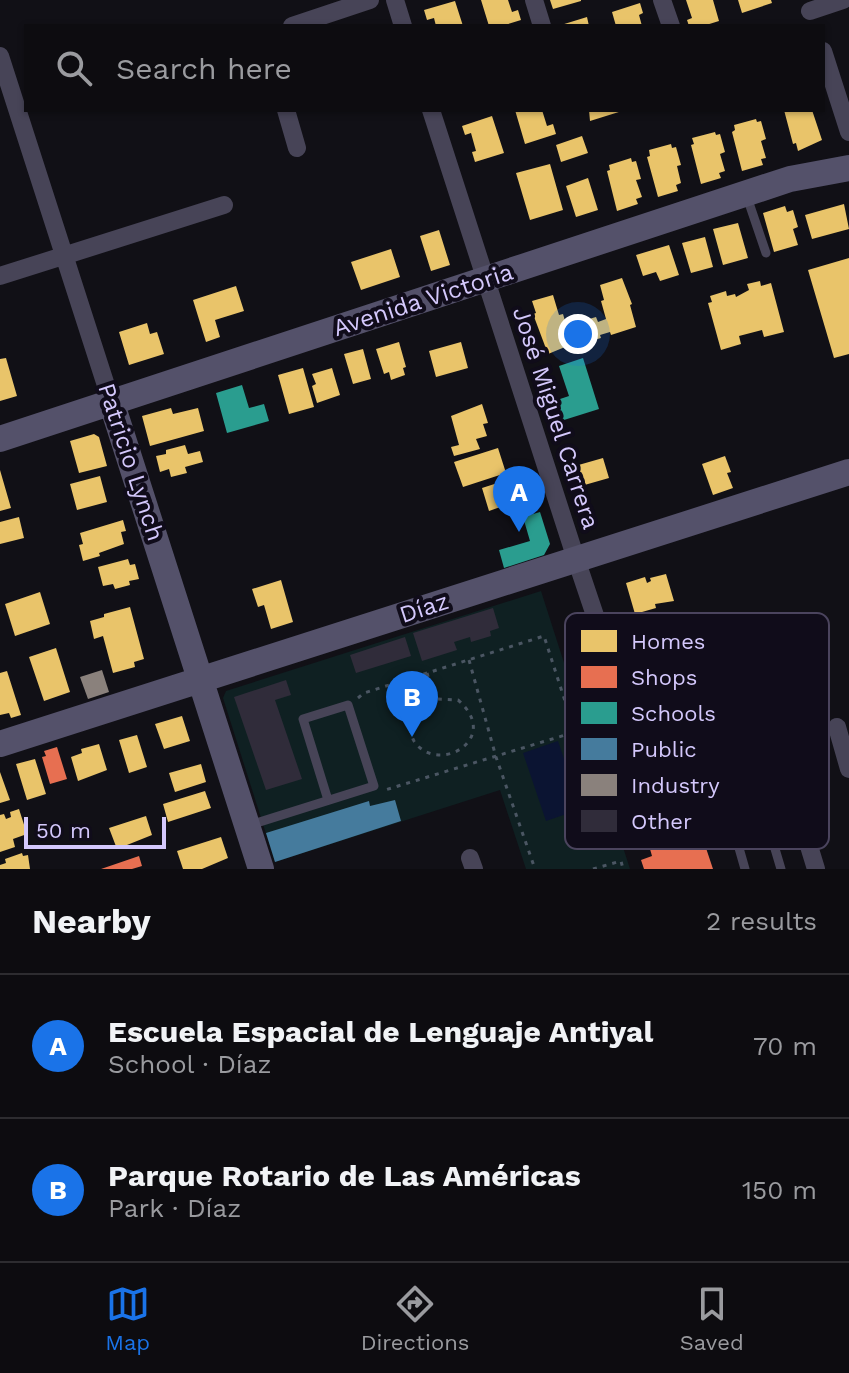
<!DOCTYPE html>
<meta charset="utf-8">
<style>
:root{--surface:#0d0c10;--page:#1b1a1e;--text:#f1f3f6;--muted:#9a9b9f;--line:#2d2c30;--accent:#1a73e8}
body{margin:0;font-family:"Work Sans",sans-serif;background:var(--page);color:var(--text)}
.scale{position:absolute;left:24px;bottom:20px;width:142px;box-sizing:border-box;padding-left:8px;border:4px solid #d4c8fc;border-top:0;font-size:22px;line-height:28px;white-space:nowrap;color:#d4c8fc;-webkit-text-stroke:6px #100c1a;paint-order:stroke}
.you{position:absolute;left:578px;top:334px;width:28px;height:28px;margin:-20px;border:6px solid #fff;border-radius:50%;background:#1a73e8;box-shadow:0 0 0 12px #1a73e833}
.badge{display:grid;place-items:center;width:52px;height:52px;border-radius:50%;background:var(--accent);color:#fff;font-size:26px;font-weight:700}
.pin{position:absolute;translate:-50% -66px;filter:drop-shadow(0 2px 4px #0008)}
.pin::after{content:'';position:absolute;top:42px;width:28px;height:24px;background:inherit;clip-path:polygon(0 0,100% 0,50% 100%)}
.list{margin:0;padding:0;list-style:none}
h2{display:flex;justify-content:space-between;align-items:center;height:104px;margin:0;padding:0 32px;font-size:34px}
h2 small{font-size:26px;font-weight:400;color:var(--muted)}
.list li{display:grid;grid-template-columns:52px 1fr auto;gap:24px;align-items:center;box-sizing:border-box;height:144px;padding:0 32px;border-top:2px solid var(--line)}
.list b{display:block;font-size:30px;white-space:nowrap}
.list p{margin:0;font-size:26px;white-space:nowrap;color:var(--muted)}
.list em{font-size:26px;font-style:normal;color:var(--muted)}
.icon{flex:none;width:44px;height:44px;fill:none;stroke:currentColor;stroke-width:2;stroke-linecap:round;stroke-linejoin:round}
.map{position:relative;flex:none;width:849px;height:869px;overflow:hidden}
.search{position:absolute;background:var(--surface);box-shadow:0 2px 6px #0004;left:24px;right:24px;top:24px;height:88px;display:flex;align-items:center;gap:20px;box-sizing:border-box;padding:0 28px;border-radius:0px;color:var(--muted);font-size:30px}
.sheet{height:392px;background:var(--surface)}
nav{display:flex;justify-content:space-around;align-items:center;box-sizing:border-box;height:112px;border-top:2px solid var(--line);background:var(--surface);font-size:22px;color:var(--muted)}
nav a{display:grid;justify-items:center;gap:4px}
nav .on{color:var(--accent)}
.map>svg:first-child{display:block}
</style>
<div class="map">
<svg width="849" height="869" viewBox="0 0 849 869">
<rect width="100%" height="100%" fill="#111016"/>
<path fill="#0f2022" d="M541,591l89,278h-104l-26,-79 -225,72 -52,-164 3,-7z"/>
<path fill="#0b1432" d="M558,741l23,68 -35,12 -23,-68z"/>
<path fill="#e9c46a" d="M481,0h27l4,12 6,-2 3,10 -19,6h-13z
M550,0h31v1l-28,8z
M686,0h27l6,21 -16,5h-14l-2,-6 5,-2z
M738,0h33l1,3 -30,10z
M455,1l8,25h-27l-2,-8 -7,2 -3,-10z
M640,3l3,10 -4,2 3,11h-26l-4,-14z
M587,17l2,9h-28v-1z
M515,110h27l5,16 6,-2 3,10 -31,10z
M589,110h33v1l-32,10z
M784,110h28l10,30 -24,11 -2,-8 -3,1z
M492,116l12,37 -29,9 -3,-10 4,-1 -5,-18 -6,2 -3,-9z
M756,119l1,3 4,-1 5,18 -5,2 5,17 -5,1 2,6 -21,6 -10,-39 3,-2 -1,-5z
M715,132l1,3 4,-1 5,18 -5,2 5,17 -6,2 2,5 -20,6 -10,-39 3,-1 -2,-6z
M582,136l6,17 -27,9 -5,-17z
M671,144l1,4 4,-1 5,18 -4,1 4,17 -5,2 2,6 -20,6 -11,-40 3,-1 -1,-6z
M631,158l1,4 4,-1 5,18 -5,1 6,17 -6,2 2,5 -21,7 -10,-40 3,-1 -1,-5z
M550,164l13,46 -33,10 -14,-47z
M588,178l10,32 -22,7 -10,-31z
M844,204l5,25 -37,10 -7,-24z
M785,206l2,6 6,-2 5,17 -5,2 5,16 -24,7 -11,-39z
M738,223l10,35 -25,7 -10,-36z
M439,230l11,35 -19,6 -11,-35z
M705,237l8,30 -22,6 -9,-30z
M669,245l10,30 -19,6 -4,-9 -13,4 -7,-21z
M391,249l9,28 -39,13 -10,-28z
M849,258v96l-15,4 -26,-88z
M622,278l10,26 -2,1 6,22 -25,8 -1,-3 -10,3 1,3 -18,5 -1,-3 -34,14 -15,-40 3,-1 -4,-12 21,-6 6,20 4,-1 5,17 9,-3 -2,-5 21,-6 2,5 8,-3 -5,-18 3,-1 -4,-15z
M760,281l1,5 10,-3 13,49 -20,5 -2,-7 -23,6 2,8 -20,6 -13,-47 4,-1 -2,-6 16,-5 1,5 8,-2 1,3 13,-7 -2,-6z
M236,286l8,25 -29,9 5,17 -14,5 -13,-42z
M147,323l3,11 7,-2 7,22 -35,11 -10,-33z
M399,342l7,25 -3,1 2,7 -14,5 -2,-8 -5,2 -8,-25z
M461,342l7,26 -32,9 -7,-26z
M363,349l8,30 -18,5 -9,-30z
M6,358l11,38 -17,5v-42z
M303,368l11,39 -25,7 -11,-39z
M332,368l8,27 -23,8 -5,-17 4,-2 -4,-10z
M482,404l6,19 -5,1 4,12 -11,3 4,10 -26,7 -3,-9 8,-2 -8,-29z
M171,408l2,6 25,-6 6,23 -54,15 -8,-30z
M94,434l5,3 8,29 -28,7 -9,-32z
M185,445l3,9 12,-3 3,11 -18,5 2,6 -16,4 -2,-8 -9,3 -4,-16 10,-2v-4z
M498,448l8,25 -43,14 -9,-25z
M725,456l6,16 -4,1 6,15 -20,7 -11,-31z
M603,458l6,20 -28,8 -6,-20z
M0,470l11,38 -11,3z
M100,476l7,26 -30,8 -7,-26z
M519,476l7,22 -37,13 -7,-23z
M19,517l5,21 -24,6v-22z
M123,520l3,11 -5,1 3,12 -25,9 1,3 -17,5 -4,-16 4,-1 -3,-11z
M128,559l2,6 5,-1 4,15 -10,2 1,4 -15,4 -2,-5 -10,2 -5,-19z
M666,574l8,27 -19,3 1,4 -21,6 -9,-31 19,-6 2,6 4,-2 -1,-3z
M281,580l12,42 -22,7 -7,-24 -6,2 -6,-18z
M40,592l10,32 -35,12 -10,-32z
M130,607l14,52 -10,3 1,5 -22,6 -10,-37 -9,3 -4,-18 14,-4v-3z
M56,648l14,44 -26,9 -15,-44z
M7,671l14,44 -10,3 -2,-5 -9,2v-42z
M182,716l8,25 -26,8 -9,-25z
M137,735l10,32 -18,6 -10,-33z
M99,744l8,26 -29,11 -7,-24 11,-4 -1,-4z
M35,759l11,35 -19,6 -11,-36z
M201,764l5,18 -31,10 -6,-19z
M0,772l10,28 -10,3z
M205,791l6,17 -43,14 -5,-18z
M19,809l8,25 -14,5 2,8 -15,5v-37l4,-1 2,5 5,-2 -1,-5z
M146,816l6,19 -35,14 -8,-21z
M221,837l7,21 -26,11h-19l-6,-18z
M22,853l1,3 5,-1 2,14h-30v-4l6,-2 -1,-4z"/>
<path fill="#e76f51" d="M57,747l10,32 -17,5 -8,-27 4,-1 -2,-5z
M685,838l3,9 16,-5 9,27h-69l-3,-9 11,-4 -2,-7z
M139,856l3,10 -10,3h-31z"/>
<path fill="#2a9d8f" d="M583,358l16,51 -51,16 -6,-20 27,-9 -10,-30z
M242,385l7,23 15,-4 5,17 -42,12 -11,-40z
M540,512l10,32 -6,11 -40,13 -5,-18 31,-9 -7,-24z"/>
<path fill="#457b9d" d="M395,800l6,21 -126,41 -9,-29 103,-32 1,5z"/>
<path fill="#8a817c" d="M102,670l7,22 -21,7 -8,-22z"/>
<path fill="#302c3a" d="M493,608l6,20 -9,3 1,5 -20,6 -1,-5 -16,5 3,8 -35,11 -9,-28z
M405,637l6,19 -55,17 -6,-18z
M286,680l5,15 -16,5 27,79 -36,11 -32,-93z"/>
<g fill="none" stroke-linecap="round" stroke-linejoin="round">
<path stroke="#4b5663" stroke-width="3" stroke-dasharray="4 6" stroke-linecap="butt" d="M469,660l27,97 39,112
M427,673l8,26 23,1c45,39 -21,76 -44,41 -4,-7 -5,-18 -6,-26l14,-13 13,-3
M358,698l6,-5 180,-57 31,96 -190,58
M593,869l28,-8 2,8"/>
<path stroke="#474457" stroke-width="9" d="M747,197l19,56
M640,749l10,29
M683,770l16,54 -50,15 -17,-55z
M250,825l124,-39 -26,-81 -45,14 25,81
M745,869l-8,-28 33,-9 11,37"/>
<path stroke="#474457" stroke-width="18" d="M395,0l8,26
M534,0l8,26
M662,0l9,26
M810,11l33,-11
M292,26l78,-26
M823,51l26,81
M0,56l111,345
M286,110l11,38
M431,110l145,449 64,190
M0,276l224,-71
M750,653l66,216
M837,727l12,42
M470,858l4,11"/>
<path stroke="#54516a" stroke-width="26" d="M111,401l150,468
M0,439l790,-260 59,-11
M0,744l849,-272"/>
</g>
<g text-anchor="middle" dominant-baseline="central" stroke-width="8" stroke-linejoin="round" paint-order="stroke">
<g font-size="24" fill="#d4c8fc" stroke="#100c1a">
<text transform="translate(423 300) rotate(-18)">Avenida Victoria</text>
<text transform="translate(556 418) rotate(72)">José Miguel Carrera</text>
<text transform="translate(131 462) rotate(72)">Patricio Lynch</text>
<text transform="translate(424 608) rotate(-18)">Díaz</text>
</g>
</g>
<rect x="565" y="613" width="264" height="236" rx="12" fill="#100c1a" stroke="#4b445e" stroke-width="2"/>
<rect x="581" y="630" width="36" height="22" fill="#e9c46a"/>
<rect x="581" y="666" width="36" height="22" fill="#e76f51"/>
<rect x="581" y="702" width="36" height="22" fill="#2a9d8f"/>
<rect x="581" y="738" width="36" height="22" fill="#457b9d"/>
<rect x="581" y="774" width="36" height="22" fill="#8a817c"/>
<rect x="581" y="810" width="36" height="22" fill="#302c3a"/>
<g font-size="22" fill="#d4c8fc">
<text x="631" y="649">Homes</text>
<text x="631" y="685">Shops</text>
<text x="631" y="721">Schools</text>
<text x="631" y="757">Public</text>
<text x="631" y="793">Industry</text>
<text x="631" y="829">Other</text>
</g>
</svg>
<div class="scale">50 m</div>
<div class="you"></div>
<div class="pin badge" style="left:519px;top:532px">A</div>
<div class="pin badge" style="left:412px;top:737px">B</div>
<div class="search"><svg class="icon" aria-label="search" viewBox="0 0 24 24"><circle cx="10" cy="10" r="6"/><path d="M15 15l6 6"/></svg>Search here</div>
</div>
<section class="sheet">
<h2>Nearby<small>2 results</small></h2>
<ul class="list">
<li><span class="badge">A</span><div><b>Escuela Espacial de Lenguaje Antiyal</b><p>School · Díaz</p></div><em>70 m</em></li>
<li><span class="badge">B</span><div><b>Parque Rotario de Las Américas</b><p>Park · Díaz</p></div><em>150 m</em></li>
</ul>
</section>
<nav>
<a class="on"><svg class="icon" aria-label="map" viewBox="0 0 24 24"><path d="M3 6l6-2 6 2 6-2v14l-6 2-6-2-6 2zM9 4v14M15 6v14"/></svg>Map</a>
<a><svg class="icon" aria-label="directions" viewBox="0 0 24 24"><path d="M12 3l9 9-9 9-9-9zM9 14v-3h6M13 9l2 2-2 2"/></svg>Directions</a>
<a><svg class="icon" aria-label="saved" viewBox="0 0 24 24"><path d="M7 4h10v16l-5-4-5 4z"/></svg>Saved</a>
</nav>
